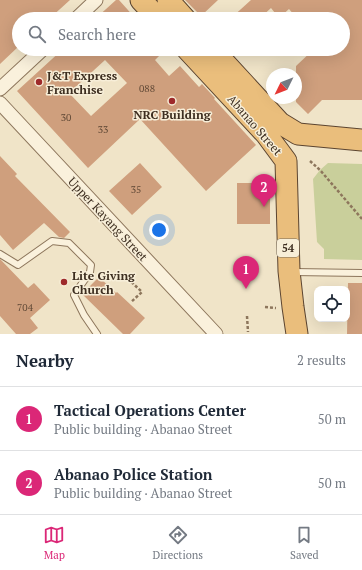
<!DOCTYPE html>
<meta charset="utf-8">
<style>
:root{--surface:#fff;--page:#f2f2f3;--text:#1f2937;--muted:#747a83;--line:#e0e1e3;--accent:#db2777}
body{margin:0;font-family:"PT Serif",serif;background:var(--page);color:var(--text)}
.controls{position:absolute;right:12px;bottom:12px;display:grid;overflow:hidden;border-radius:8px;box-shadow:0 4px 16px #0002}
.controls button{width:36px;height:36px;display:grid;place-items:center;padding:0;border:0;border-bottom:1px solid var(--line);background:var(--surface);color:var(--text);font:20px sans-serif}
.compass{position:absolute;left:266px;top:68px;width:36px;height:36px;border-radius:50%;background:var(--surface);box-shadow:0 4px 16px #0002;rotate:227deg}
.you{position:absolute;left:159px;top:230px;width:14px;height:14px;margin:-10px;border:3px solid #fff;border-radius:50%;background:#1a73e8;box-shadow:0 0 0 6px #1a73e833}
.badge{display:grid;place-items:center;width:26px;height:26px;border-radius:50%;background:var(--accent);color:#fff;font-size:13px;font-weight:700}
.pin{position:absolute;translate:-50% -33px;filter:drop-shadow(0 1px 2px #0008)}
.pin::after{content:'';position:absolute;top:21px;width:14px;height:12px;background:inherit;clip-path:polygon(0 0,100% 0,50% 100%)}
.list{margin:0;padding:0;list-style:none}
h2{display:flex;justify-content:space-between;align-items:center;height:52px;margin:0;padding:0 16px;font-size:17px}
h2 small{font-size:13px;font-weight:400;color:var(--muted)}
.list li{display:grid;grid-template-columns:26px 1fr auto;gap:12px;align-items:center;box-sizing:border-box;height:64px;padding:0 16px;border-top:1px solid var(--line)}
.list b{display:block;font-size:15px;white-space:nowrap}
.list p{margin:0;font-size:13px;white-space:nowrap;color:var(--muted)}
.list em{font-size:13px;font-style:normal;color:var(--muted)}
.icon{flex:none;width:22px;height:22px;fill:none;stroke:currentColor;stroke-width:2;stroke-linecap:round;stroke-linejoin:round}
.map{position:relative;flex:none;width:362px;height:334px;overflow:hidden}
.search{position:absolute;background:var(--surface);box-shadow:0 4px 16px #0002;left:12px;right:12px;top:12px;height:44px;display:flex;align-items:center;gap:10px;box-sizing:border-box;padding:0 14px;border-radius:22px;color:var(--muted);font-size:15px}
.sheet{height:180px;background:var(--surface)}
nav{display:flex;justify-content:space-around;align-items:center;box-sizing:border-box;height:56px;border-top:1px solid var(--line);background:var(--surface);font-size:11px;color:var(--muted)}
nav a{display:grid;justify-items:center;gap:2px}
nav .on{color:var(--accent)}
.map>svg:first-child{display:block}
</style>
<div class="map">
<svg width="362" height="334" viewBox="0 0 362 334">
<rect width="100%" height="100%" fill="#f0e4c8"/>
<path fill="#c9cf9b" d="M328,163l34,1v96l-38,-1v-10l-7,-7 -4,-63 7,-9z"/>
<path fill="#cf9f7d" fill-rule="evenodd" d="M0,0h70l-21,19h-30v27l-19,18z
M116,0h3l17,19h-41z
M185,0h33l-17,16z
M251,0h111v100h-40l-14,14 -12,-12v-36l18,-17h29v-30h-41l-7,-3 -6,-7 -10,9 -8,-10 -12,11h-29z
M63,49h103l-11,11 14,16 11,-10 19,21 3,-3 13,14 -1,1 42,46 -50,46 -66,-72 -52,49 -71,-77zM105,60l22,23 -36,33 -22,-23z
M0,156l17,18 -2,2 55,56 -6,6 -5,-1 -15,-14 -31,27 -13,-15z
M140,163l22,24 -30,28 -23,-24z
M237,183h33v41h-33z
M0,259l28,29 6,-5 16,17 -20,18 8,10 -8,6h-14l-16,-18z
M99,277l17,16 1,-1 28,26 -15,16h-7l-41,-40z
M348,283h14v51h-15z"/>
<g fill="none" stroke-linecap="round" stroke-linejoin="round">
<g stroke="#8d765c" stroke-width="8">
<path id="service" d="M0,254l18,11 34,-24 17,2 22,22 -1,7 -16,23 10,20 13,19
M293,272l69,1"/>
</g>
<g stroke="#8d765c" stroke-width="15">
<path id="minor" d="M76,19l20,-19
M0,89l43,-40
M0,103l216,231"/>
</g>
<g stroke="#5b4430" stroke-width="23">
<path id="trunk" d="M141,0l18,19
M168,0l17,19
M187,49l79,85 20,27 3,110 4,36 4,27
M212,49l68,74 18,11 64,6"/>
</g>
<path stroke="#8d765c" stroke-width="2.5" stroke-dasharray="3 2" stroke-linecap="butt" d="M310,161l10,9 42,49
M99,273l26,3 17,16 -11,10
M265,307l11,1
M247,316l1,16"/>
<use href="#service" stroke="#faf1dc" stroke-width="6"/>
<use href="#minor" stroke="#faf1dc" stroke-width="13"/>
<use href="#trunk" stroke="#eabe7c" stroke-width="21"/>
</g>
<g fill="#9e2a2b" stroke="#f7eed8" stroke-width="1.5">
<circle cx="39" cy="82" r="4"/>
<circle cx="172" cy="101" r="4"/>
<circle cx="64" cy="282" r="4"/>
</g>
<g text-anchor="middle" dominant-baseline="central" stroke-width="3" stroke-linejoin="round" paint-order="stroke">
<g font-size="10" fill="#624a37">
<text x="147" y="88">088</text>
<text x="66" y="117">30</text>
<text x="103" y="129">33</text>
<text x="136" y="189">35</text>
<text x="25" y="307">704</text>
</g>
<rect fill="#f7eed8" stroke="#756857" stroke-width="1" x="277" y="239" width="22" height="18" rx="3"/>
<g font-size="11" font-weight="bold" fill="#3d2e20">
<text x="288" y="248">54</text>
</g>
<g font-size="12" font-weight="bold" fill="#3d2e20" stroke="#f7eed8" text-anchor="start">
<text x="47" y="75">J&amp;T Express<tspan x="47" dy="14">Franchise</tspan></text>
<text x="172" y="114" text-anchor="middle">NRC Building</text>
<text x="72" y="275">Lite Giving<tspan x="72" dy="14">Church</tspan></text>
</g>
<g font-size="12" fill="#3d2e20" stroke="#f7eed8">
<text transform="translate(255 125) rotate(49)">Abanao Street</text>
<text transform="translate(108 219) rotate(47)">Upper Kayang Street</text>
</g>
</g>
</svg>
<div class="controls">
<button><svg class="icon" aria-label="locate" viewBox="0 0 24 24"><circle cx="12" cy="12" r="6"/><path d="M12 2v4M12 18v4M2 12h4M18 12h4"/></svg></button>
</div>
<svg class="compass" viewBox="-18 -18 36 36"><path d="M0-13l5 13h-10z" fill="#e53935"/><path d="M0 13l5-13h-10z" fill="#747a83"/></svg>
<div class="you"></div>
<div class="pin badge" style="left:246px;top:289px">1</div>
<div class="pin badge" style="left:264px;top:207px">2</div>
<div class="search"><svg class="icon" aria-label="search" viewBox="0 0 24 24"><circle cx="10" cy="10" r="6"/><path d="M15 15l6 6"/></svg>Search here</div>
</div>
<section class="sheet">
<h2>Nearby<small>2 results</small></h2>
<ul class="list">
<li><span class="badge">1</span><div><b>Tactical Operations Center</b><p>Public building · Abanao Street</p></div><em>50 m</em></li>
<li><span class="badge">2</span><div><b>Abanao Police Station</b><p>Public building · Abanao Street</p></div><em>50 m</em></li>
</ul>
</section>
<nav>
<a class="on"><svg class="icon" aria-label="map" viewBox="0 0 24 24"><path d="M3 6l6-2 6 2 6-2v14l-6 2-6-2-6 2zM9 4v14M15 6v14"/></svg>Map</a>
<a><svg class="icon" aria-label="directions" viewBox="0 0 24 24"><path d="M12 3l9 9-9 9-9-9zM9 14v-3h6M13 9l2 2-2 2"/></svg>Directions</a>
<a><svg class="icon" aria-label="saved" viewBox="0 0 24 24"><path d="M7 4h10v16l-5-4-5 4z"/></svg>Saved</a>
</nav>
